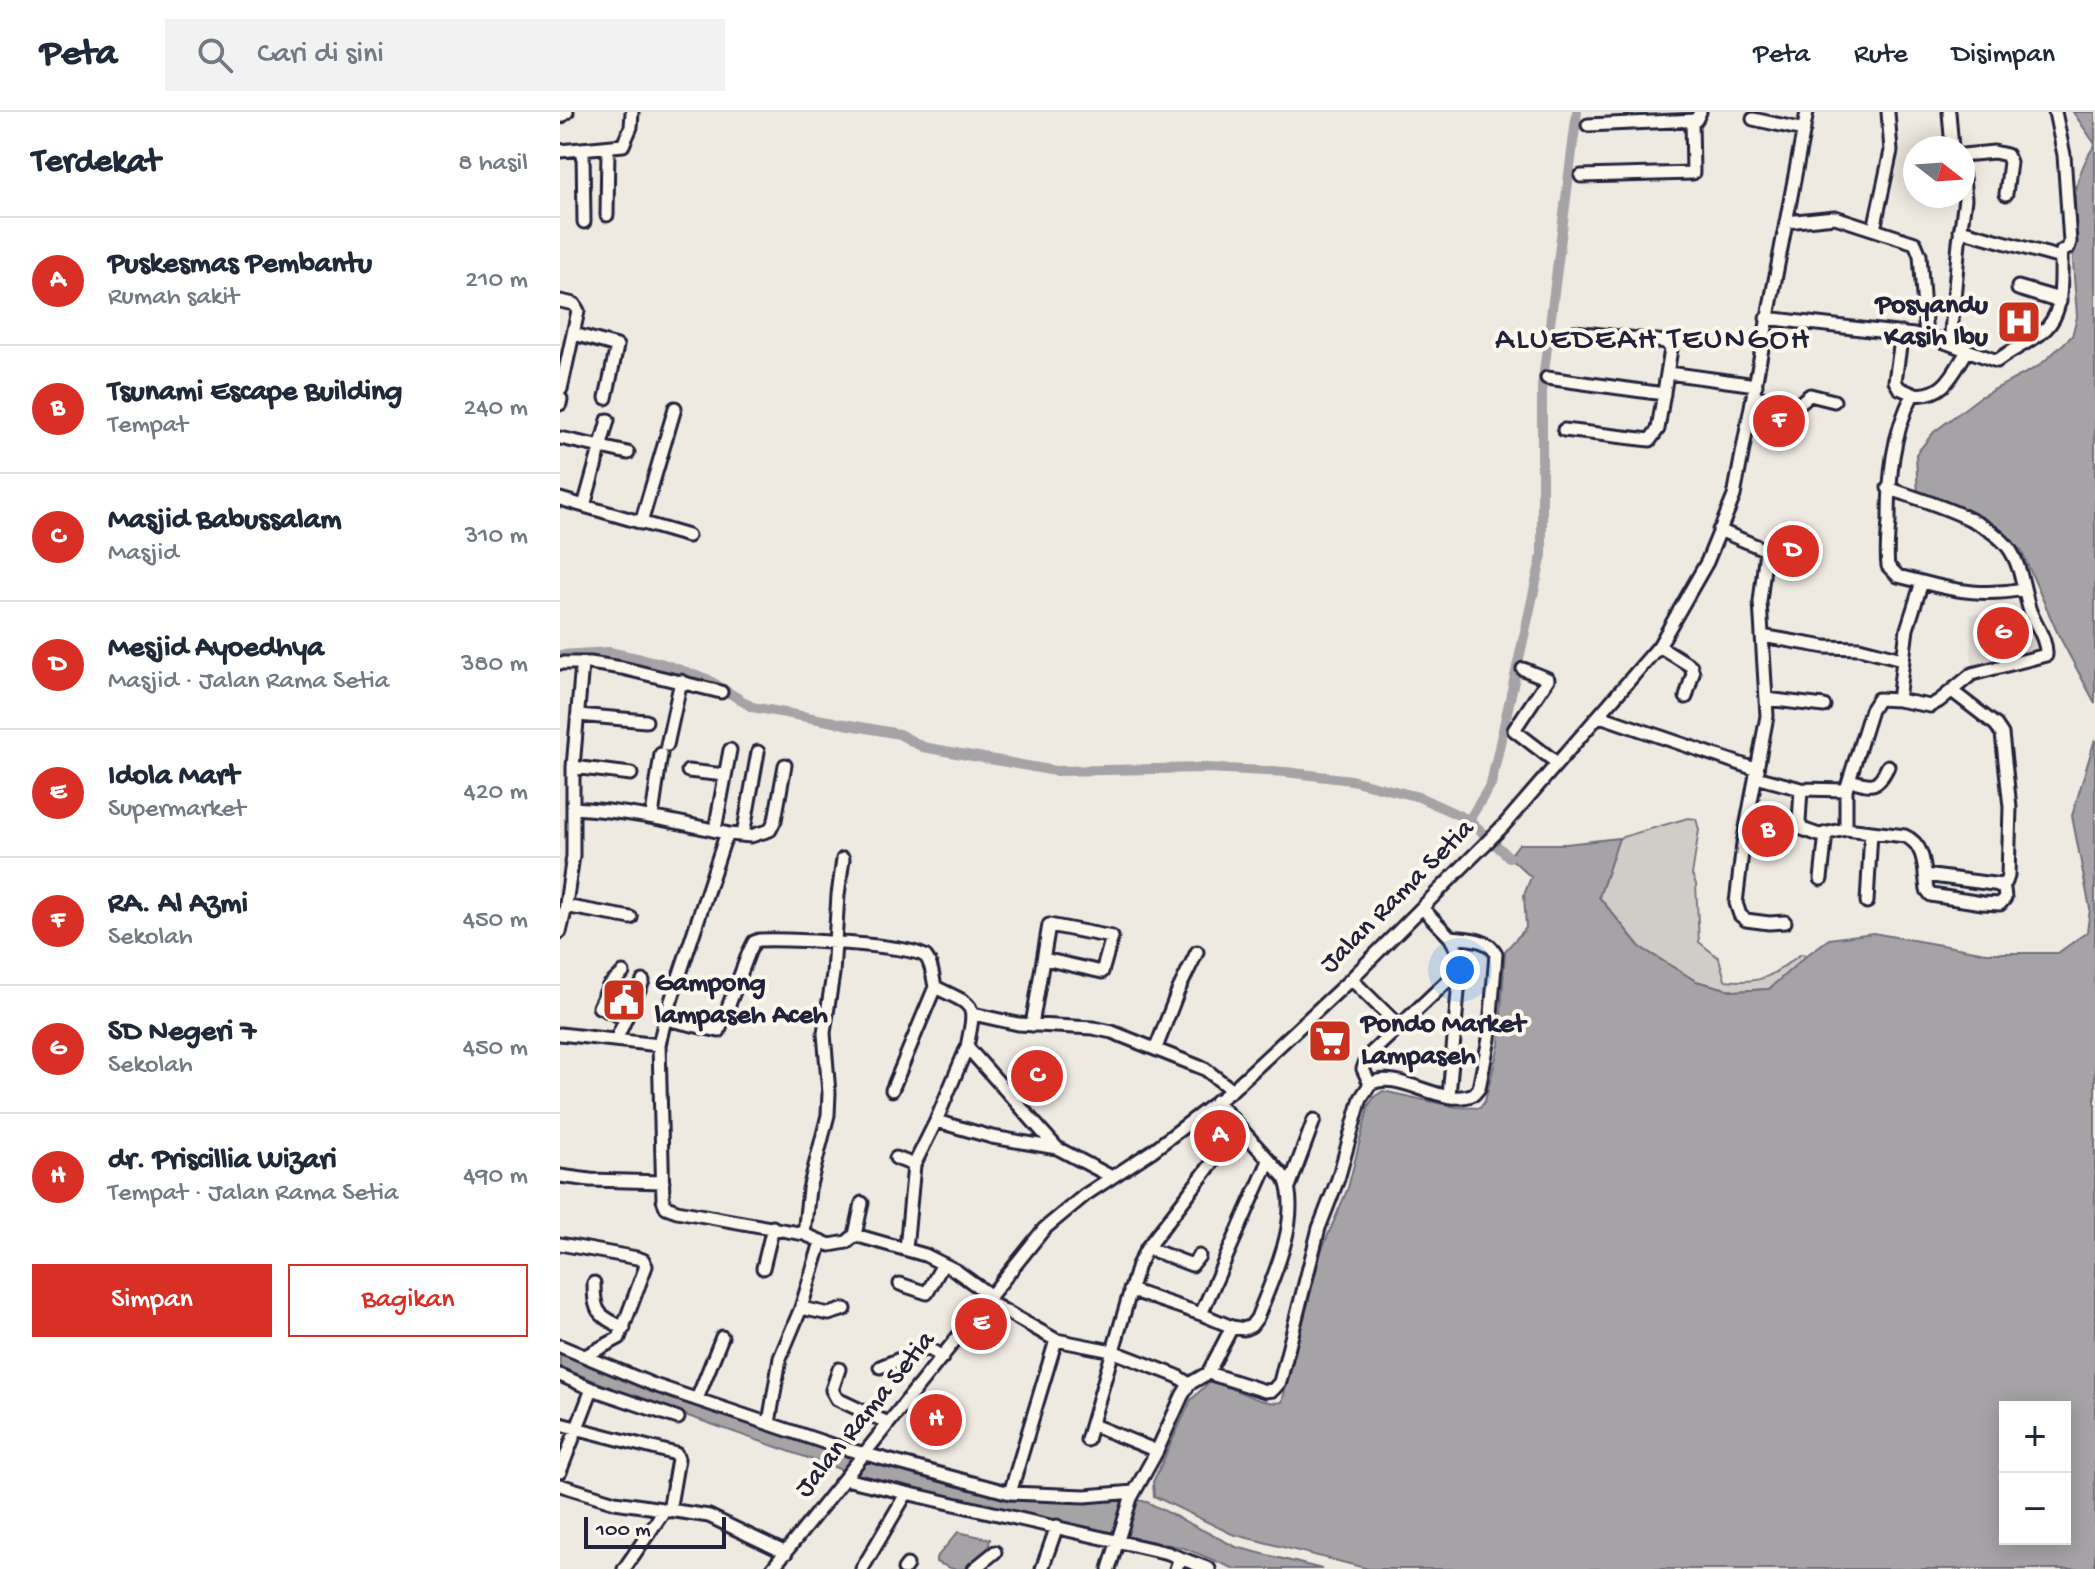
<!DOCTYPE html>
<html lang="id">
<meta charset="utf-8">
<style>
:root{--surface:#fff;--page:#f2f2f3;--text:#1f2937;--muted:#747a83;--line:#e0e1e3;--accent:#d93025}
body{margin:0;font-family:"Gochi Hand",sans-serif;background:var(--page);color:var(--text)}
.controls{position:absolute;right:24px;bottom:24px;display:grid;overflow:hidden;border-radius:0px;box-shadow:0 4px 20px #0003}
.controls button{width:72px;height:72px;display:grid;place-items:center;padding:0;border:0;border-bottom:2px solid var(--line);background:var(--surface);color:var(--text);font:40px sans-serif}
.compass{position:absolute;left:1343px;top:24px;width:72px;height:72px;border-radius:50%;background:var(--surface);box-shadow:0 4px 20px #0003;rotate:107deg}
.scale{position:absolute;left:24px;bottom:20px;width:142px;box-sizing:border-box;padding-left:8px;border:4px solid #22223b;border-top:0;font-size:22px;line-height:28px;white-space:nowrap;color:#22223b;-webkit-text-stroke:6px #fbf7ec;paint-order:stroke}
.you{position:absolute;left:900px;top:858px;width:28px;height:28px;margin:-20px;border:6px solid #fff;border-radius:50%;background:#1a73e8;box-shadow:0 0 0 12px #1a73e833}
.badge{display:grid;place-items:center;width:52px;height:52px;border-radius:50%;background:var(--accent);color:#fff;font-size:26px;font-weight:700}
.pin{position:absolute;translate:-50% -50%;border:4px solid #fff;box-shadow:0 2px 8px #0006}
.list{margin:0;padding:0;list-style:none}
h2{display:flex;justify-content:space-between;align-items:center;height:104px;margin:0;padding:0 32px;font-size:34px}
h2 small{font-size:26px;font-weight:400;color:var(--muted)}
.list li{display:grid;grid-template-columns:52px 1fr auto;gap:24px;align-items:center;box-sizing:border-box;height:128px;padding:0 32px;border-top:2px solid var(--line)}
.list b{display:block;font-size:30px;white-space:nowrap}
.list p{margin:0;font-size:26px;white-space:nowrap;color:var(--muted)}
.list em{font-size:26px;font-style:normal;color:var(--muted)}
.actions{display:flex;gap:16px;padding:24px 32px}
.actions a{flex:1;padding:18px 0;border:2px solid var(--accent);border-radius:0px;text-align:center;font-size:28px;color:var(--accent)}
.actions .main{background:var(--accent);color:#fff}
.icon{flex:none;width:44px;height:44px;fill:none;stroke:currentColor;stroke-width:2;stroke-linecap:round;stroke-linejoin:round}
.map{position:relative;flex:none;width:1535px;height:1457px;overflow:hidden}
header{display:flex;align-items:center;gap:48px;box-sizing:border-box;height:112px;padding:0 40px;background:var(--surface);border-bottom:2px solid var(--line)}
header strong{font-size:38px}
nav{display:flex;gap:44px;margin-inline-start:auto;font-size:28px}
.search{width:560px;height:72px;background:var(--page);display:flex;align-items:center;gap:20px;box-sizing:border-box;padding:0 28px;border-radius:0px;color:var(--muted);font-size:30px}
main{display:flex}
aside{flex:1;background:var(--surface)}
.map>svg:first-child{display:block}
</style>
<header>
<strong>Peta</strong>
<div class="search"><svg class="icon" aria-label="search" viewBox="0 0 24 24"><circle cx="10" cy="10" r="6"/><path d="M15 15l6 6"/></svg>Cari di sini</div>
<nav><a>Peta</a><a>Rute</a><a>Disimpan</a></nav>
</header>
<main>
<aside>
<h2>Terdekat<small>8 hasil</small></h2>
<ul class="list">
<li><span class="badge">A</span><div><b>Puskesmas Pembantu</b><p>Rumah sakit</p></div><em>210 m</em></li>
<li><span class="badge">B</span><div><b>Tsunami Escape Building</b><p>Tempat</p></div><em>240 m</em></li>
<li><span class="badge">C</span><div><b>Masjid Babussalam</b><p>Masjid</p></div><em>310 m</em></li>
<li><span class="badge">D</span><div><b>Mesjid Ayoedhya</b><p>Masjid · Jalan Rama Setia</p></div><em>380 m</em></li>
<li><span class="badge">E</span><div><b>Idola Mart</b><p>Supermarket</p></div><em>420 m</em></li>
<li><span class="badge">F</span><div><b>RA. Al Azmi</b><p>Sekolah</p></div><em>450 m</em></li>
<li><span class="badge">G</span><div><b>SD Negeri 7</b><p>Sekolah</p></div><em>450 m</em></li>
<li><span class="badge">H</span><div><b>dr. Priscillia Wizari</b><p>Tempat · Jalan Rama Setia</p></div><em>490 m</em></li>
</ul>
<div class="actions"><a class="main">Simpan</a><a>Bagikan</a></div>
</aside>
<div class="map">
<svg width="1535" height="1457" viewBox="0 0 1535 1457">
<rect width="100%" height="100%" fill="#eeeae2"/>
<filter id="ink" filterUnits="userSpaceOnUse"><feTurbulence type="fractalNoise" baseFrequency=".0125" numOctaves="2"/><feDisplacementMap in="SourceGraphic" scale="16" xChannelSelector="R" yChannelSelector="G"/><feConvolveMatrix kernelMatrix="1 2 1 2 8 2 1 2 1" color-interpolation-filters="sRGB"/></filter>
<g filter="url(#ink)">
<path fill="#dfdbd5" d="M1470,499l11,45 -69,16 -2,-58z"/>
<path fill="#d0cdc9" stroke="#797882" stroke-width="2" d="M1128,706l8,1 3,11 -7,45 4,9 3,58 20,16 6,22c40,4 45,-4 76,-26l6,1 -38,34 -35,2 -38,-10 -56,-34 -41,-50 20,-59z"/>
<path fill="#a6a3a7" stroke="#716f7c" stroke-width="2" fill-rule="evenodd" d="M1513,0h22v32z
M1535,33v558l-37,-69 -37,-84 -53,-33 -50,-19 -2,-44 18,-22 46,-35 59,-31 33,-30 5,-19c-3,-53 -16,-127 18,-172z
M1535,627v830h-726l-137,-35 -78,-38 -1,-14 38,-82 18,-18c24,2 50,25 73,20l40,-153 26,-61 21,-83 5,-8 9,-6 73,16 24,1 5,-7 14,-56 6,-94 21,-23 -2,-33 7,-18 -22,-20 10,-13h47l53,-6 -20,59 41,50 56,34 38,10 35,-2 38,-34 22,-16 44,-6 113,20h72l29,-21 3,-23 -18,-93zM1505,1295v132h-60v-132z
M0,1236l47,22 411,126 109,2 20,4 89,45 86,22h-87l-51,-21 -162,-32 -154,-37 -220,-77 -88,-35z
M398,1420l32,7 -2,12 -17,18h-18l-17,-7v-4z"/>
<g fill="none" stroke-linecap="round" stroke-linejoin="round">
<path stroke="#a6a3a7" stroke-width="10" d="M0,543l49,-3 51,11 47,16 45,28 147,27 24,13 132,24 151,-3 80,4 65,8 68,17 50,23
M949,745l-40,-37 22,-36 51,-229v-168l35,-275"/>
<g stroke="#22223b" stroke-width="17">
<path id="minor" d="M1389,0l3,36
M0,5l7,-5
M1193,7l51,11
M1028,13l108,-5 4,-8
M23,38l1,72
M0,39l63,-6 8,-18 1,-15
M1403,43l31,-3 13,3 3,7 -4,32
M1021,64l112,-3 -1,-53
M47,103l1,-67
M1226,110l49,-5 80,26 5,12 6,82
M1314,117l17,-78 -3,-39
M1400,118l101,28
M1458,175l42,12v3l-42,-13z
M0,189l14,3 4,7 -17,78
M1206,206l165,19 66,24c14,-11 29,-17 43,-27 24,-18 21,-48 21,-76l1,-7 6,-3 2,-6 -6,-87 -9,-43
M1342,221l-7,48 4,7 14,6
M14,222l43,12 -11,52
M1390,232l9,-102 6,-43 -2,-22
M1108,261l88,12
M987,266l117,16
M1194,284l43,9 13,-10 24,6
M0,292l1,-5
M1004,318l86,10 8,-11 13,-80 -5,-7 -92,-10
M0,326l68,15
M0,387l128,37
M24,394l24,-86
M81,411l34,-115
M1159,418l47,20 -6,52 7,114 -24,128 -7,59 4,12 6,5 23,3 16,-1
M1362,470c36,10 65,14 102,7
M1202,524l63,11 34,1 43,11
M1099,534l32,20 2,7 -7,24
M0,551h30l32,5 99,24
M963,557l25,10 -34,51 43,33
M1207,587l57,7
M1338,588l9,-71 15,-47 -24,-6 -10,-10c-2,-15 0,-30 1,-44 0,-46 3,-87 24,-128 31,4 40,-20 54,-43
M18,603l68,6
M1040,604l158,54
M107,633l14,-64
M225,653l-10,55 -5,10 -19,6 -22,-2 -5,7 -59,178 -6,26 4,155 3,7 11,4 127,23 26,11 17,-3 8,-7 70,20 30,15 36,26
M13,655l58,7
M128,659l37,4
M1196,665l45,12 45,1 25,-80 7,-11 20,1 32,6 9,-5 33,-27 74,-19c1,-17 -12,-31 -17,-47 -5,-17 -7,-37 -16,-53 -17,-35 -90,-54 -125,-67
M1289,668c23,6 28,9 39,-14
M1241,677l-2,33 3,7 17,6 27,-6
M1286,678v39l59,7c21,9 19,34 22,54l4,5 51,8 18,1 5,-6 -1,-9 -6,-4
M13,696c53,3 104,13 156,26
M92,704l9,-62
M155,718l15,-80
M183,723l15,-83
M1365,763l76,10 5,-3 2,-6 2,-69 -8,-73 -6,-9 -44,-34
M1261,767l5,-46
M1307,790l4,-70
M863,797l27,28 11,20 -12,139
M5,799l8,-55v-89l9,-103
M0,820l5,-21 5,-4 61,11
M63,861l-14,13 -10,21 25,11
M791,867l49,48
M413,902l45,10 75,4 19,4 93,37 27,21
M105,907l54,12 30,-79 5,-10 5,-2c24,-1 154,4 167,17 6,7 7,21 9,30 41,20 41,15 32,60l90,101 55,29
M472,913l17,-100 63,12 -10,35 -58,-13
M0,922l99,11
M56,928l27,-59
M596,936l22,-57 19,-39
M810,972l-7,-15 5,-13 91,-86
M332,978l43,-103
M376,1009l56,16 65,11
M336,1046l18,7
M0,1064l30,4 73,2
M729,1075l25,-67
M244,1122l5,-45 19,-74 1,-22 -5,-60 9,-59 5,-79 5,-36
M295,1123l7,-32
M0,1132l77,14 6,2 3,6 -27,72 -34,18
M587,1136l45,17 7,-9
M346,1137l8,-84 22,-44 31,-74
M203,1156l10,-41
M34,1171c0,30 4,32 30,45
M340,1172l27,9 16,-29
M570,1178l71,24 31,13 12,2 7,-3 6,-8c15,-38 45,-100 28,-140l-69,-77
M427,1189l69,39 56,11 65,25 12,8
M241,1196l28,6 16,-5
M641,1202l68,-153
M0,1234l94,39 178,60 178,48 75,3 49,-4
M320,1255l47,-19 16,9
M279,1257l-7,21 5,9 51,24
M648,1261l24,-46
M0,1263l32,14 86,29
M137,1287l25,-62
M209,1311l11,-65 21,-50 20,-66
M0,1312l116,30 2,5 -9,52
M533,1313l64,26
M527,1328l51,-175 9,-17 92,-120
M0,1360l32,-83
M285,1367l323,74 12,5 -4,11
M0,1373l55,17 94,14 77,37
M450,1381l46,-153
M620,1446l29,11
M64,1457l40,-58
M212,1457l272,-340 41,-34 67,-44 80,-61 119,-111 153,-154 155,-179 48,-84 27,-66 73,-384
M302,1457l44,-75
M344,1457l3,-4
M414,1457l21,-17
M482,1457l15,-43
M549,1457l22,-71 26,-47 25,-55 7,-12 19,-11 57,18 8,-1 7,-8 39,-154 19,-49 23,-81 9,-14c29,-16 72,25 104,10l5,-6 10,-49 7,-85c-7,-16 -30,-15 -46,-17"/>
</g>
<use href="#minor" stroke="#fbf7ec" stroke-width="11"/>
</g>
</g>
<defs>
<g id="hospital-square" transform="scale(2.3)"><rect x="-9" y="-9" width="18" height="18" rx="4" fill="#c8321e" stroke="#fbf7ec"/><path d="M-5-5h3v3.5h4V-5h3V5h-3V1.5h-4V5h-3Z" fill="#fff"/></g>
<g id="civic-square" transform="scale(2.3)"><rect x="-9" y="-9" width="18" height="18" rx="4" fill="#c8321e" stroke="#fbf7ec"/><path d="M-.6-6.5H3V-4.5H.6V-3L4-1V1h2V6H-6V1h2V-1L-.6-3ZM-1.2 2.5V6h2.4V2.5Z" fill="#fff"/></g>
<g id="supermarket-square" transform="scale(2.3)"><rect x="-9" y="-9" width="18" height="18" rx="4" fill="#c8321e" stroke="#fbf7ec"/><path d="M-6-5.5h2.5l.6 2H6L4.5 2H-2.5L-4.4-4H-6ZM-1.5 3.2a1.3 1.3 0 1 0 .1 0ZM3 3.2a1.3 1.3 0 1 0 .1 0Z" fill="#fff"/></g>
</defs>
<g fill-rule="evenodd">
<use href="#hospital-square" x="1459" y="210"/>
<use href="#civic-square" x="64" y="888"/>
<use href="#supermarket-square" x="770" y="929"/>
</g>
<g text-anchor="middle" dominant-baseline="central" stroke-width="8" stroke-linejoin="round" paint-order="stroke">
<g font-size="28" font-weight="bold" fill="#22223b" stroke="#fbf7ec" text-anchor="start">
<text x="1428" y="194" text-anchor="end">Posyandu<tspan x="1428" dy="32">Kasih Ibu</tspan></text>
<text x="95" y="872">Gampong<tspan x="95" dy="32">lampaseh Aceh</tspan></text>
<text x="801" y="913">Pondo Market<tspan x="801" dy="32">Lampaseh</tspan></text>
</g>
<g font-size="28" fill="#22223b" stroke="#fbf7ec">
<text transform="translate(838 785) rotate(-45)">Jalan Rama Setia</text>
<text transform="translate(306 1303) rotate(-51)">Jalan Rama Setia</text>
</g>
<g font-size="32" letter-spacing="2" fill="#22223b" stroke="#fbf7ec">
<text x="1093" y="229">ALUEDEAH TEUNGOH</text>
</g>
</g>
</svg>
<div class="controls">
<button>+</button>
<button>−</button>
</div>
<svg class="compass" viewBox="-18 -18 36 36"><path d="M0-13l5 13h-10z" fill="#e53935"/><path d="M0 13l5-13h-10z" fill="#747a83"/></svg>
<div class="scale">100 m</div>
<div class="you"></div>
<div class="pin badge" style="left:660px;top:1024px">A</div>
<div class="pin badge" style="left:1208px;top:719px">B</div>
<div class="pin badge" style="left:477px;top:964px">C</div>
<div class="pin badge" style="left:1233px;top:439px">D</div>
<div class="pin badge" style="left:421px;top:1212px">E</div>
<div class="pin badge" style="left:1219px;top:309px">F</div>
<div class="pin badge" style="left:1443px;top:521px">G</div>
<div class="pin badge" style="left:376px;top:1308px">H</div>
</div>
</main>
